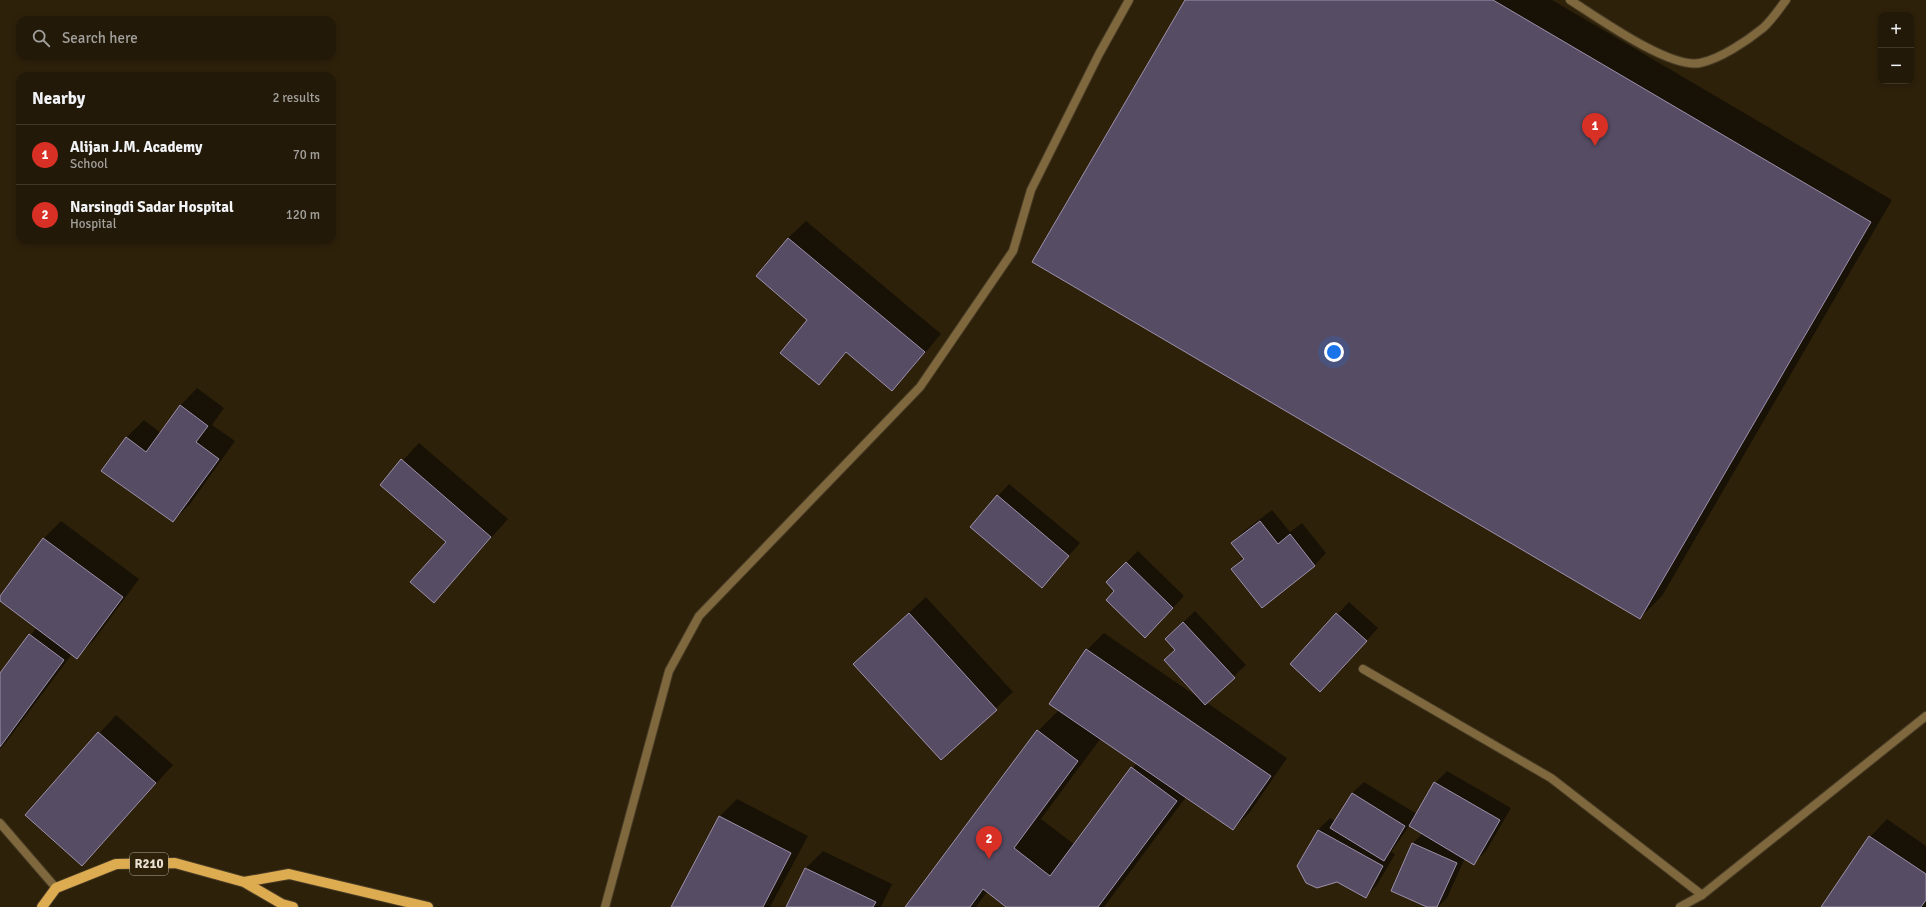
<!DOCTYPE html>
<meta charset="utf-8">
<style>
:root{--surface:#221908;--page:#2a2212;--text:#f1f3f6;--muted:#a2a09c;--line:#3f3829;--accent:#d93025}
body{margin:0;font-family:Signika,sans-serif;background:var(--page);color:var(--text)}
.controls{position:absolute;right:12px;top:12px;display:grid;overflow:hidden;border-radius:8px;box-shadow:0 2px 6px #0003}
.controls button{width:36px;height:36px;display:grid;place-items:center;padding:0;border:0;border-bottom:1px solid var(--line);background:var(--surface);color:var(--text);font:20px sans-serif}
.you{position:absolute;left:1334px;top:352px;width:14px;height:14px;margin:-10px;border:3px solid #fff;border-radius:50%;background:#1a73e8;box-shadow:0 0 0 6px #1a73e833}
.badge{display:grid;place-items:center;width:26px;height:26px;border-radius:50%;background:var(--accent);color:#fff;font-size:13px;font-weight:700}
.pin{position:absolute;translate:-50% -33px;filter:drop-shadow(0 1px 2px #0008)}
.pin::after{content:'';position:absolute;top:21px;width:14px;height:12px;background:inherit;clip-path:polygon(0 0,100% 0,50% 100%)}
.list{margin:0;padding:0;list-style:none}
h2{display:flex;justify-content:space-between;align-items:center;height:52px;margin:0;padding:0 16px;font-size:17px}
h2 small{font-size:13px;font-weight:400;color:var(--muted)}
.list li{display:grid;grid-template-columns:26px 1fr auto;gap:12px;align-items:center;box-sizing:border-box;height:60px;padding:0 16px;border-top:1px solid var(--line)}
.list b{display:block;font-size:15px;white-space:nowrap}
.list p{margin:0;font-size:13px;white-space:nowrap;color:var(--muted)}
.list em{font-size:13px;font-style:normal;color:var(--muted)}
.icon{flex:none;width:22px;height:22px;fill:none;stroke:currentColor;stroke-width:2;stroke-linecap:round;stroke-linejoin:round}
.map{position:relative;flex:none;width:1926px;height:907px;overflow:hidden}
.search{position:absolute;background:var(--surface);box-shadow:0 2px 6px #0003;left:16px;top:16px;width:320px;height:44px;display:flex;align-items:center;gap:10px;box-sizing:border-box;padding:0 14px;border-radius:12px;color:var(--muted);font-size:15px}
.panel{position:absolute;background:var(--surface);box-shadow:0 2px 6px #0003;left:16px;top:72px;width:320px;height:172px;border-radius:12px}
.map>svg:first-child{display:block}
</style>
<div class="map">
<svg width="1926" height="907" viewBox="0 0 1926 907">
<rect width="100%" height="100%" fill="#2e210a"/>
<path fill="#0007" fill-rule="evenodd" d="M1186,0h366l340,200 -230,396 -22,22z
M806,221l135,113 -32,38 -17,17 -45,-37 -29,32 -9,-64 -52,-44 31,-38z
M197,388l27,20 -12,17 23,16 -45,63 -17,17 -70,-50 24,-34 17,-17 17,13 19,-27z
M419,443l89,76 -74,82 13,-59 -66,-58z
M1009,484l71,59 -38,43 -44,-90z
M1272,510l18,22 12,-9 24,30 -11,12 -53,41 -30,-37 12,-12 -12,-14 12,-12z
M61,521l78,58 -45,61 -17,17 -5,-3 -65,87 -7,8v-74l37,-48 -37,-29 44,-60z
M1138,551l46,45 -27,29 -50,-43z
M926,597l87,95 -71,67 -70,-112z
M1349,602l29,26 -46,51 -41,-15z
M1195,611l51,54 -40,37 81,56 -37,54 -17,17 -47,-32 -82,110h-96l-21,-15 -11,15h-70l132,-176 22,-22 27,-59 17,-17 95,65 -23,-49 2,-22zM1101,738l36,25 -62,82 -34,-26z
M116,715l57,50 -91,100 -56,-50z
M1447,771l64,37 -25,43 -12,12 -9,-5 -18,40 -9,9h-9l-37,-16 21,-48 10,-10 -13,-8 -19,27 4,2 -18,31 -12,12 -28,-16 -39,-15 20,-36 12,-12 5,3 17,-28 12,-11 53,32 18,-31z
M737,799l71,37 -38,71h-97l47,-91z
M1887,819l39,27v61h-104l48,-70z
M823,851l69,33 -11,23h-94l19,-39z"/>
<path fill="#564c64" stroke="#9c91ac" d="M1185,0h308l378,222 -231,397 -608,-357z
M788,238l137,114 -33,39 -46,-39 -27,33 -39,-32 27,-33 -51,-44z
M180,405l28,21 -12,16 23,17 -46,63 -72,-51 25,-34 20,15z
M401,459l90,78 -57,66 -24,-21 36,-40 -66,-57z
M997,495l72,61 -27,32 -72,-61z
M1260,521l18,23 12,-10 25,32 -53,42 -31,-39 13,-10 -13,-16z
M43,538l80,59 -46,62 -77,-58v-5z
M1126,562l47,46 -28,30 -39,-38 8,-9 -8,-9z
M909,613l88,97 -56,50 -88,-96z
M1336,613l31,28 -47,51 -30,-28z
M1183,622l52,56 -30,27 -41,-45 11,-10 -10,-11z
M29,634l35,26 -64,87v-74z
M1086,649l185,127 -38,54 -184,-126z
M1037,730l41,31 -64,87 36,28 81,-109 46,34 -79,106h-92l-23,-18 -13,18h-65z
M98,732l58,51 -74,83 -57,-51z
M1434,782l66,38 -26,45 -65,-39z
M1352,793l53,33 -21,35 -54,-33z
M719,816l72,37 -28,54h-92z
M1318,830l65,36 -17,32 -29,-16 -20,6 -11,-5 -9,-17z
M1869,836l57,38v26l-5,7h-100z
M1412,843l45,20 -20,44h-10l-36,-16z
M805,868l71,34 -3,5h-87z"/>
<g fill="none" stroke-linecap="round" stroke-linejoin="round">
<g stroke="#483c26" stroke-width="10">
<path id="minor" d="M1570,0c27,17 99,69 130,63 20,-4 47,-22 63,-35 9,-8 16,-19 23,-28
M1363,669l188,109 151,117
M605,907l64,-236 30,-55 221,-229 93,-136 18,-61 68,-136 30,-54"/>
</g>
<g stroke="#483c26" stroke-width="10">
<path id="tertiary" d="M0,823l56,65
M1680,907l22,-12 224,-179"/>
</g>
<g stroke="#483c26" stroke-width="12">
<path id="primary" d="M244,882l45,-8 139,33
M42,907l14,-19 60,-24 59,-1 69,19 38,22 11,3"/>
</g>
<use href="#minor" stroke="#7f683e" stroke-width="8"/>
<use href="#tertiary" stroke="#7f683e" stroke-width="8"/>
<use href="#primary" stroke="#ddab50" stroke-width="10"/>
</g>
<g text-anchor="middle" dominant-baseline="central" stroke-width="3.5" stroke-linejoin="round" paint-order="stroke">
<rect fill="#2e210a" stroke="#b2a797" stroke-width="1" x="130" y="853" width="38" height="22" rx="3"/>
<g font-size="13" font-weight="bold" fill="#eae1d3">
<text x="149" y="864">R210</text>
</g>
</g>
</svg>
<div class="controls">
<button>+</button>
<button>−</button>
</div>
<div class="you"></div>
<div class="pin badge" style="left:1595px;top:146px">1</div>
<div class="pin badge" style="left:989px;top:859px">2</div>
<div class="search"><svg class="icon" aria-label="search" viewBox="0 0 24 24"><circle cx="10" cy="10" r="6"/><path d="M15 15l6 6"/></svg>Search here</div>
<section class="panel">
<h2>Nearby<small>2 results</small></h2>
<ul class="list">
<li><span class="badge">1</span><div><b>Alijan J.M. Academy</b><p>School</p></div><em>70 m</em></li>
<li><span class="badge">2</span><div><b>Narsingdi Sadar Hospital</b><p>Hospital</p></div><em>120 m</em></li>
</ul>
</section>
</div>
